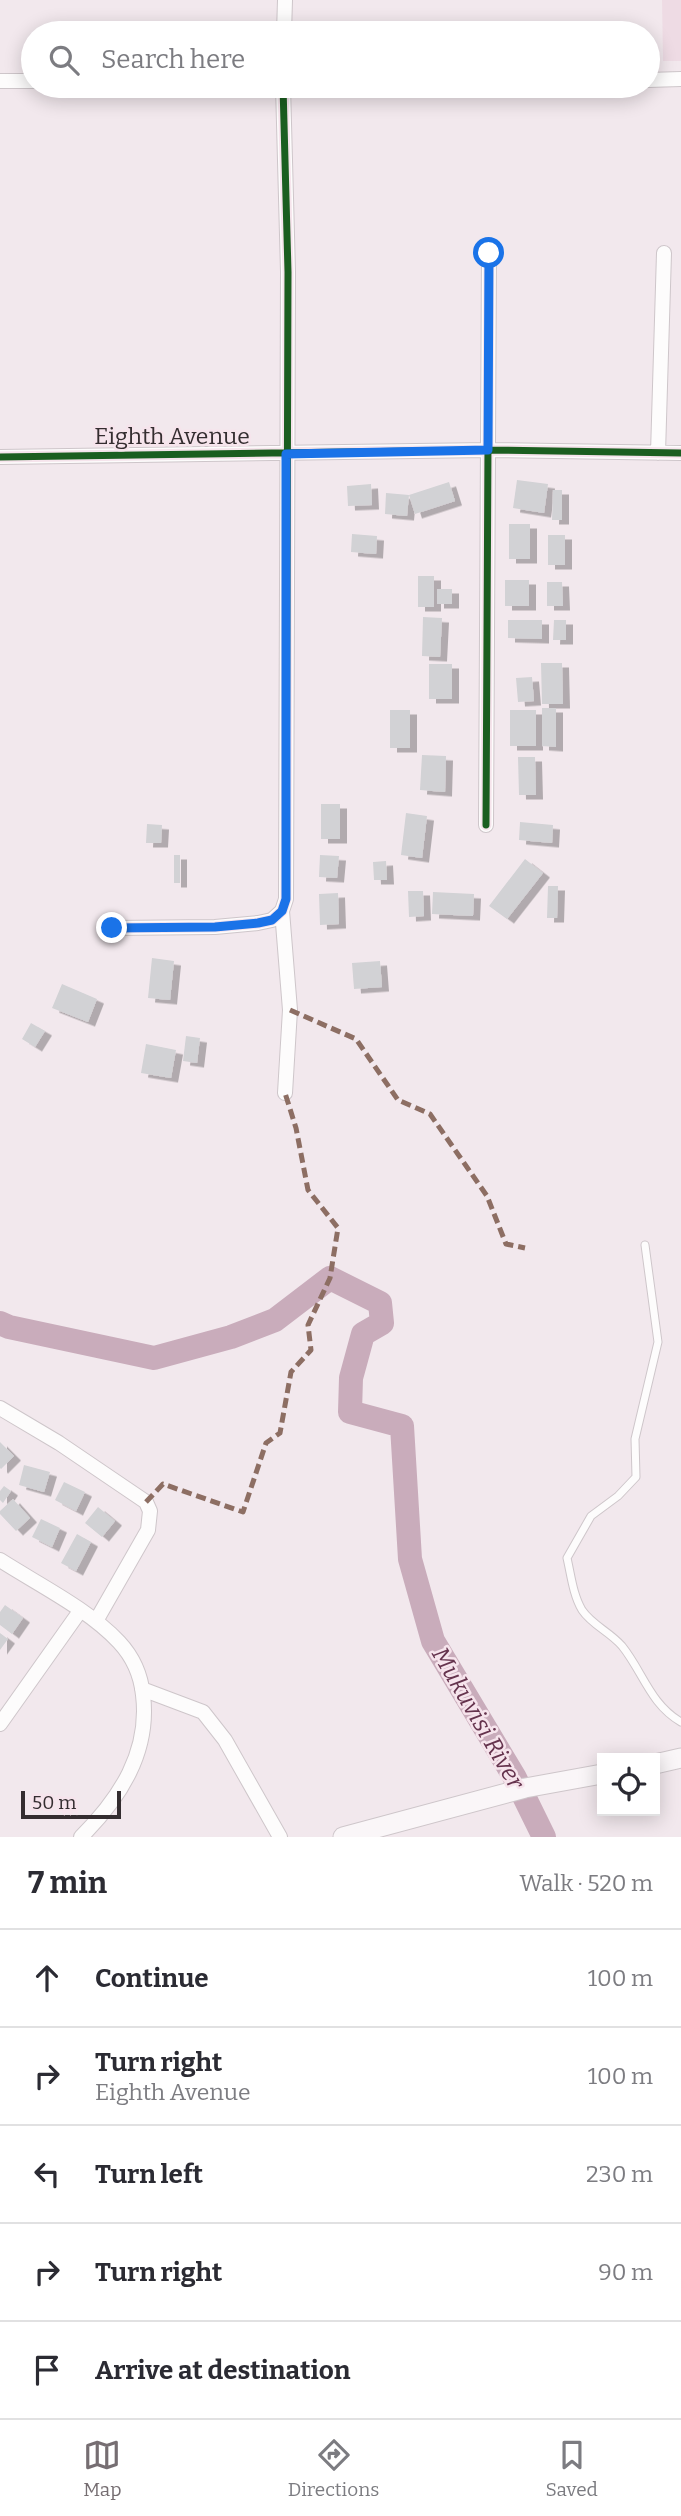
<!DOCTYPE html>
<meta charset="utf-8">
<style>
:root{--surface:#fff;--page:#f2f2f3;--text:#2b2b33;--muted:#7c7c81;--line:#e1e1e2;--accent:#766e72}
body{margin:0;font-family:Bitter,serif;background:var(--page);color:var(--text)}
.controls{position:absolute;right:21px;bottom:21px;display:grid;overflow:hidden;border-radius:0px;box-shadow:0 4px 18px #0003}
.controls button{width:63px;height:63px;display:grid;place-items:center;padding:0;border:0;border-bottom:2px solid var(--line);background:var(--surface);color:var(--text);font:35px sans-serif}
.scale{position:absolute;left:21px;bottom:18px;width:100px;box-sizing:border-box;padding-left:7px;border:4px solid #342d30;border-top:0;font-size:19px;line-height:24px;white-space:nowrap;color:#342d30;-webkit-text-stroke:5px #f6e4ec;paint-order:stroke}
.stop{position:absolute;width:21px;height:21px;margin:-16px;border:5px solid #1a73e8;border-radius:50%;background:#fff}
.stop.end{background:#1a73e8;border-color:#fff;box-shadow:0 2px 7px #0008}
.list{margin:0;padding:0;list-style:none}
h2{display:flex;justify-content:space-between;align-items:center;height:91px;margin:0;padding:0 28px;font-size:30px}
h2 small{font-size:23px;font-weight:400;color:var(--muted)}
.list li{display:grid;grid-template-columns:46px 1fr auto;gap:21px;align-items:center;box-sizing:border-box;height:98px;padding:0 28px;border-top:2px solid var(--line)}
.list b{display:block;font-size:26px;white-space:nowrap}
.list p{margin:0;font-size:23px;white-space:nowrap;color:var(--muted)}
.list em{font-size:23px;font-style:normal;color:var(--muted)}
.icon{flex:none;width:38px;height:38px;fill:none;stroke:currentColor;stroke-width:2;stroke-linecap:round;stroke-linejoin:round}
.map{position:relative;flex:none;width:681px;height:1837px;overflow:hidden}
.search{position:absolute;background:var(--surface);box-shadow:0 4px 18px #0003;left:21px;right:21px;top:21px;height:77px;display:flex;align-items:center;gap:18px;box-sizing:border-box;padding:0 24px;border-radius:38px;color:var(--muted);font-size:26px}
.sheet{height:581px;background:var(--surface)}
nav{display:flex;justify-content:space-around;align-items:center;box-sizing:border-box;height:98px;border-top:2px solid var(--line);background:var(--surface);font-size:19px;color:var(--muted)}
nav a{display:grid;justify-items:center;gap:4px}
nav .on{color:var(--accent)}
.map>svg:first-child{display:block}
</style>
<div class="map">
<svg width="681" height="1837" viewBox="0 0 681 1837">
<defs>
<filter id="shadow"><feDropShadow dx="7" dy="4.5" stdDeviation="0" flood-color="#0004"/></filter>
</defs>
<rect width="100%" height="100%" fill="#f2e8ed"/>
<path fill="#eedbe4" d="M662,0h19v61h-18z"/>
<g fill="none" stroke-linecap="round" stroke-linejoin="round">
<path stroke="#c9acbb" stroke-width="24" d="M0,1323l9,4 145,31 77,-21 44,-17 55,-42 50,25 2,20 -19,11 -12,44 -1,34 52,14 8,133 23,82 82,137 29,59"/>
</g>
<path fill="#d2d2d5" filter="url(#shadow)" d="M517,480l31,4 -4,29 -31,-5z
M449,482l6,19 -40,13 -6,-19z
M371,484l1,21 -24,1 -1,-20z
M553,490h9v30h-10z
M386,493l23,2 -2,21 -22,-2z
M509,524h21v35h-21z
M352,534l25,2 -1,18 -25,-2z
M548,535h17v30h-17z
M418,576h16v31h-16z
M505,580h24v26h-24z
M547,582h15l1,24h-16z
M437,589h15v15h-15z
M423,617l19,1 -2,39 -18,-1z
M508,620h34v19l-34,-1z
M554,620h12v20h-13z
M541,663h21l1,41h-21z
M429,664h23v35h-23z
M532,677l2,24 -16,1 -2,-24z
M542,708h14v39l-14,-1z
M390,710h20v38h-20z
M510,710h26v36h-26z
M422,755l24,1 -1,36 -25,-2z
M518,757h17l1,38h-17z
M321,804h19v35h-19z
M406,813l21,3 -5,42 -21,-3z
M520,822l33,3 -1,18 -33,-3z
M147,824l15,1 -1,18h-15z
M174,855h6v28h-6z
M320,855l19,1 -2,22 -18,-1z
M525,859l18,14 -36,46 -18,-13z
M386,861l1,19h-13l-1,-18z
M548,886h10l-1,32h-10z
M408,891h15l1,25 -15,1z
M433,892l41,2 -1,22 -41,-2z
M338,893l1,31 -19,1 -1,-31z
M152,958l22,3 -4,39 -22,-2z
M380,961l2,26 -28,2 -2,-26z
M62,984l35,15 -9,23 -36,-14z
M31,1023l14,8 -10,16 -13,-8z
M186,1036l14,2 -3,25 -14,-2z
M146,1044l30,6 -5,28 -30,-5z
M0,1442l14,14 -13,13 -1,-1z
M24,1465l26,7 -6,20 -25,-7z
M64,1482l21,10 -9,19 -21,-11z
M4,1486l7,5 -8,12 -3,-3v-9z
M13,1499l17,19 -14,13 -16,-17v-3z
M98,1507l17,14 -13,16 -17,-14z
M41,1519l19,9 -8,19 -20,-10z
M77,1534l14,8 -15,29 -15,-8z
M5,1605l18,13 -11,16 -12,-9v-13z
M0,1633l8,6 -8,11z"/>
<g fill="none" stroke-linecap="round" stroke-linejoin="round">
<g stroke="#cec6ca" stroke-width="9">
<path id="lane" d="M645,1245l13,97 -23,97 1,38 -18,19 -27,20 -24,42c4,17 6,37 15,52 10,15 28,22 40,36 21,26 28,58 59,76"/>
</g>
<g stroke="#cec6ca" stroke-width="16">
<path id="street" d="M284,33l1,-33
M648,80l33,-1
M0,81h33
M658,453l6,-200
M0,457l488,-7 193,3
M486,825l3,-572
M282,911l8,99 -5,83
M112,928l103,-1 43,-4 14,-3 10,-9 4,-12 2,-627 -5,-186
M0,1408l59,35 87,59 4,9 -2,19 -52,91
M0,1560c39,25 88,49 119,82 14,15 22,34 24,53 7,57 -23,103 -62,142
M142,1689l61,23 22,28 55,97
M0,1724l80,-113"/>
</g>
<g stroke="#cec6ca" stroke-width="21">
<path id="secondary" d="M655,1764l26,-6
M343,1837l182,-49 77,-14"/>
</g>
<use href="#lane" stroke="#fdfcfc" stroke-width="7"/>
<use href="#street" stroke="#fdfcfc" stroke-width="14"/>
<use href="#secondary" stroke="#faf6f8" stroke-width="19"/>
<path stroke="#8d6e63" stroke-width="5" stroke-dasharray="10 5" stroke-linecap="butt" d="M290,1010l66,29 42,61 32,14 57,82 19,48 19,4
M146,1502l17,-18 80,28 23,-69 14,-10 11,-61 20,-22 -3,-25 22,-47 8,-50 -30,-38 -12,-62 -11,-35"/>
<g stroke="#f6e4ec" stroke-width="11">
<path id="cycleway" d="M0,457l488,-7 193,3
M486,825l3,-572
M112,928l103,-1 43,-4 14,-3 10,-9 4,-12 2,-627 -5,-186"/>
</g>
<use href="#cycleway" stroke="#1b5e20" stroke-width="7"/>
</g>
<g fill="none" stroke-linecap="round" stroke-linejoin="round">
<path stroke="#1a73e8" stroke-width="9" d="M112,928l103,-1 43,-4 14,-3 10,-9 4,-12v-445l202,-4 1,-197"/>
</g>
<g text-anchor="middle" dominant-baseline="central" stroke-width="5" stroke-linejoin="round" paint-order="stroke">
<g font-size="23" fill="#342d30" stroke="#f6e4ec">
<text x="172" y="436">Eighth Avenue</text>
</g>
<g font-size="24" font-style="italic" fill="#65334d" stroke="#f6e4ec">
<text transform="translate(478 1718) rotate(60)">Mukuvisi River</text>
</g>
</g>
</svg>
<div class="controls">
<button><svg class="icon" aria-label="locate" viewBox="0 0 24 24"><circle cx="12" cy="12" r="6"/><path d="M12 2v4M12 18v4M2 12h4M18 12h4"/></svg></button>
</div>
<div class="scale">50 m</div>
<div class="stop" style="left:489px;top:253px"></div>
<div class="stop end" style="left:112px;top:928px"></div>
<div class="search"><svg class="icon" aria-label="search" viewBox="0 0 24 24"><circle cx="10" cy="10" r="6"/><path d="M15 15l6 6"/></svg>Search here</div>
</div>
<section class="sheet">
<h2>7 min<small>Walk · 520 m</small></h2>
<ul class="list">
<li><svg class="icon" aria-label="ahead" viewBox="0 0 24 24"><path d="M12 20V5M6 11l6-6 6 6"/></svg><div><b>Continue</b></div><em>100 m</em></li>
<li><svg class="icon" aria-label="right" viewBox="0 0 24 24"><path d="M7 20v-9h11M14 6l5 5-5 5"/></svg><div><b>Turn right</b><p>Eighth Avenue</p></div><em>100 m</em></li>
<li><svg class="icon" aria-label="left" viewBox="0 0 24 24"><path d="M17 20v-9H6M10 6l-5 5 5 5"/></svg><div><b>Turn left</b></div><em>230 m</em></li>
<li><svg class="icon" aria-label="right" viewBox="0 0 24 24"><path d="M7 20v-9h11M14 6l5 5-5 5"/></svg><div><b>Turn right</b></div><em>90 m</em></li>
<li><svg class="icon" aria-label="arrive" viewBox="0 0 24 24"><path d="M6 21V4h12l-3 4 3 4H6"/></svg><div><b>Arrive at destination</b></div></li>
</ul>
</section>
<nav>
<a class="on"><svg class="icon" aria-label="map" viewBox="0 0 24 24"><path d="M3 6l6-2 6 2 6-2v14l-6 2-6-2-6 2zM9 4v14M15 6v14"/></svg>Map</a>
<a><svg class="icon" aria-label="directions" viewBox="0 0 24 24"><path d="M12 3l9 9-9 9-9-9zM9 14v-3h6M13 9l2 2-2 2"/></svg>Directions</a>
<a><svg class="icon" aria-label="saved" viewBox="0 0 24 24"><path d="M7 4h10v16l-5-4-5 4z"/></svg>Saved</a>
</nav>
